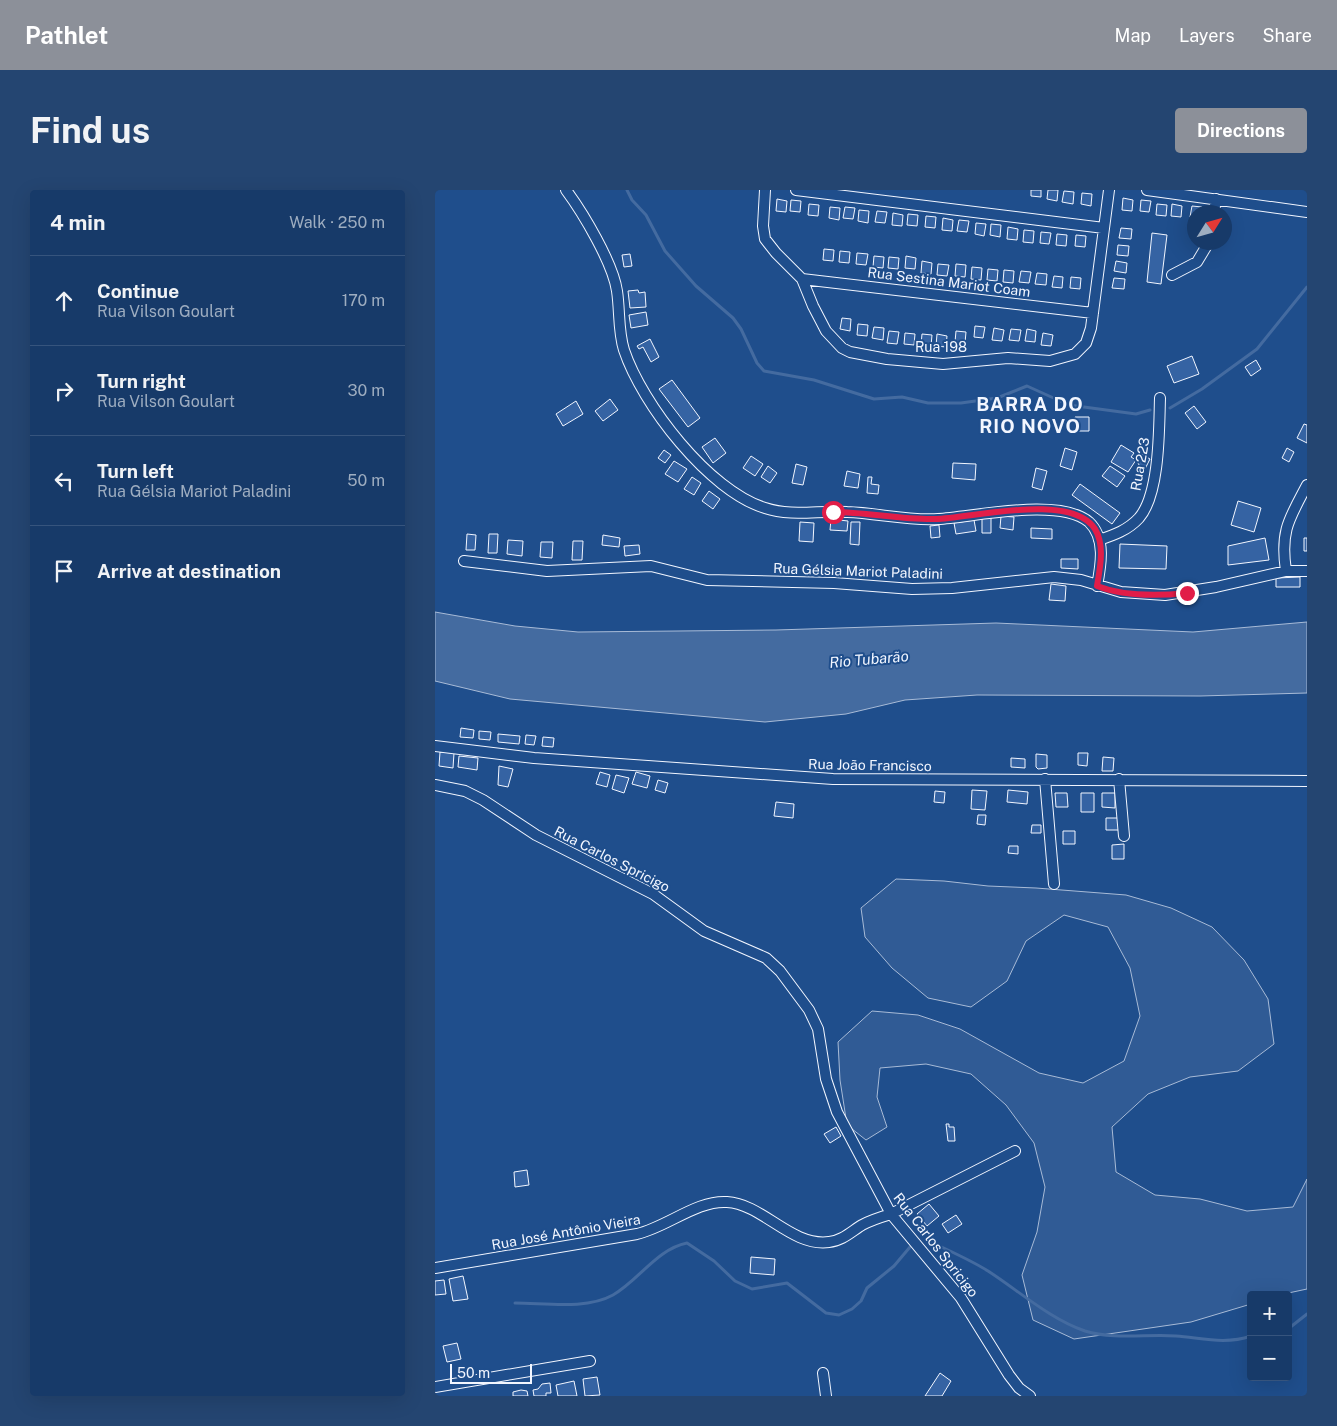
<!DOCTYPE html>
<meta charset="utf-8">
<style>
:root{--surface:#173a69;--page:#244571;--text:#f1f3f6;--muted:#9eadc0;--line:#36547d;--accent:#8c9099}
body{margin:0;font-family:"Public Sans",sans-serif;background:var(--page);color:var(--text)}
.controls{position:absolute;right:15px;bottom:15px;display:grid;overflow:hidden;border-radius:5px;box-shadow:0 5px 20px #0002}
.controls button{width:45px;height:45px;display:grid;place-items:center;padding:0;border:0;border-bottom:1px solid var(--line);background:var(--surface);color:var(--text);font:25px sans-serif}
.compass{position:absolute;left:752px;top:15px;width:45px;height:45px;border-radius:50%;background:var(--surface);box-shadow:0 5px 20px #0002;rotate:53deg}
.scale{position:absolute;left:15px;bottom:12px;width:82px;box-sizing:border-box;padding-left:5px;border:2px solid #f2f6ff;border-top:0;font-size:14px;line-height:18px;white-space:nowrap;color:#f2f6ff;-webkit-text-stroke:4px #1f4e8c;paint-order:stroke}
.stop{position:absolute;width:15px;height:15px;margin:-11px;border:4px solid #e11d48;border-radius:50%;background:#fff}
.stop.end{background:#e11d48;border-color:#fff;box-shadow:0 1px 5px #0008}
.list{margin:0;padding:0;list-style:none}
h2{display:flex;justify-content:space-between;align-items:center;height:65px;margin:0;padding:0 20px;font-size:21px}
h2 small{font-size:16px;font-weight:400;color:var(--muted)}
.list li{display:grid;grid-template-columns:32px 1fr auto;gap:15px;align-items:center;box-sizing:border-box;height:90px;padding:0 20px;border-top:1px solid var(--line)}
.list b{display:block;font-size:19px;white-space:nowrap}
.list p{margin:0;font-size:16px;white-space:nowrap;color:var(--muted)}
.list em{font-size:16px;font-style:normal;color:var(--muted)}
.icon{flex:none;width:28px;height:28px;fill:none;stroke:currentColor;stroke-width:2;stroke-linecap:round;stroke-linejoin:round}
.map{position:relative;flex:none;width:872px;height:1206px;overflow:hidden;border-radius:5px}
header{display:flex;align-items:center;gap:30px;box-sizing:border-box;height:70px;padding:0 25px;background:var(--accent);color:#fff}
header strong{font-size:24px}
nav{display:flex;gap:28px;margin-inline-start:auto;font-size:18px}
.intro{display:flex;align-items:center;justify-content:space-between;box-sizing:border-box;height:120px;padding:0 30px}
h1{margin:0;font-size:35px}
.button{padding:12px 22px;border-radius:5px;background:var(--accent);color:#fff;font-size:18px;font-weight:700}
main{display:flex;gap:30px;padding:0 30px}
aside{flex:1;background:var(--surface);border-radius:5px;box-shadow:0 5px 20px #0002}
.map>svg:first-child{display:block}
</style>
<header>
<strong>Pathlet</strong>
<nav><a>Map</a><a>Layers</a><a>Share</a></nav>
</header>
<div class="intro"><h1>Find us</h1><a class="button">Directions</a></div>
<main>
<aside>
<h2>4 min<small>Walk · 250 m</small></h2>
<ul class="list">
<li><svg class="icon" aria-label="ahead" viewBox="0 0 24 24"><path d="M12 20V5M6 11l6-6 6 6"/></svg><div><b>Continue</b><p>Rua Vilson Goulart</p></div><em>170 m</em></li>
<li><svg class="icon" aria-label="right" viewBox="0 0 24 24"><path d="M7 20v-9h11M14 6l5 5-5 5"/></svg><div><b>Turn right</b><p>Rua Vilson Goulart</p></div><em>30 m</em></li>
<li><svg class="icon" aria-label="left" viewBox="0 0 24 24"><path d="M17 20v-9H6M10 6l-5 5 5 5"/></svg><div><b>Turn left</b><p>Rua Gélsia Mariot Paladini</p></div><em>50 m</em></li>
<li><svg class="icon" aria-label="arrive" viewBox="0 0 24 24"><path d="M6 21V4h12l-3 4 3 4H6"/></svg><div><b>Arrive at destination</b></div></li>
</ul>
</aside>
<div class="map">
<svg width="872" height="1206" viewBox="0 0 872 1206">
<rect width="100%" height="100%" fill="#1f4e8c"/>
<path fill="#305b95" stroke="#a8bbd7" d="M461,689l48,2 44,5 48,2 90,7 45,13 41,19 32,33 24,39 6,45 -36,27 -48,6 -42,17 -36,33 4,45 39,23 45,4 47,12 46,-4 14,-28v110l-28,6h-28v9l-60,18 -117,17 -41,-19 -11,-45 15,-43 8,-45 -11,-44 -28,-38 -35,-31 -45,-10 -46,4 -3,29 10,30 -21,13 -19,-15 -7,-45 -2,-38 34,-31 46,4 42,14 79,44 44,10 41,-22 16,-45 -10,-48 -22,-41 -44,-12 -38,26 -19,40 -36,26 -43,-9 -36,-30 -27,-31 -4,-29z"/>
<path fill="#446ba0" stroke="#a8bbd7" d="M0,422l80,14 63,6 198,-2 220,-7 197,9 114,-10v71l-107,3 -223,-1 -72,5 -59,14 -81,8 -255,-23 -75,-18z"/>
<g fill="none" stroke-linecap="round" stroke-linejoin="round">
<path stroke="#446ba0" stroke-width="3" d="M192,0l5,10 14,15 19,36 31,35 37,32 8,11 16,34 7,8 50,9 60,19 28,-2 26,6h33l36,-5 30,-12 42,19 67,9 14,-4
M735,218l32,-19 55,-40 50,-62
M492,1050c20,10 42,19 61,31 31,20 62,48 97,60 29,9 61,3 91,5 26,2 49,9 75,0
M80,1113c30,0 71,7 98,-8 26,-15 44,-46 74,-52l27,18 21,20 17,8 35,-6 39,30 13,2 13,-6 9,-8 6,-13 27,-22 16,-19
M853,1139l19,-15"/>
</g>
<path fill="#3563a3" stroke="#f2f6ff" d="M596,0h10v7l-10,-1z
M613,0h10l-1,11 -10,-2z
M629,1l10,1 -1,12 -11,-2z
M647,3l10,1 -1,12 -10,-2z
M688,8l10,2 -1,11 -10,-1z
M342,9l10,2 -1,11 -10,-1z
M356,10l10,1 -1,11 -10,-1z
M706,10l10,1 -2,11 -9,-1z
M374,14l10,1 -1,11 -10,-1z
M722,14l10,1 -1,11 -10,-1z
M737,14l10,2 -1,11 -10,-1z
M757,16l10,1 -1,5h-7v6l-4,-1z
M395,17l10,1 -1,12 -10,-2z
M410,17l10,1 -2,11 -10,-1z
M424,20l10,1 -1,12 -10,-2z
M442,21l10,1 -2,11 -10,-1z
M458,23l10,2 -1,11 -10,-1z
M473,24l10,1 -1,11 -10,-1z
M491,26l10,1 -1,11 -10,-1z
M508,28l10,2 -1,11 -10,-1z
M524,30l10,1 -2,11 -10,-1z
M541,33l10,1 -2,12 -9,-2z
M556,34l10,1 -1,12 -10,-2z
M573,37l10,2 -1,11 -10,-1z
M686,38l11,1 -1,10 -12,-1z
M589,40l10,1 -1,12 -10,-1z
M606,42l10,1 -2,11 -9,-1z
M717,43l15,2 -6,49 -14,-2z
M622,44l10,1 -1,11 -10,-1z
M641,45l10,1 -1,11 -10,-1z
M683,55l11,1 -1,10 -11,-1z
M389,59l10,1 -1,11 -10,-1z
M405,61l10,1 -1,11 -10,-1z
M422,63l11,1 -2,11 -10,-1z
M195,64l2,12 -8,1 -2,-12z
M439,66l10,1 -1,11 -10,-1z
M471,66l10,2 -1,11 -10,-1z
M454,67l10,1 -1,11 -10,-1z
M487,71l10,2 -1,11 -10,-1z
M681,71l11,2 -1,10 -12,-2z
M503,74l11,1 -2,11 -10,-1z
M521,74l10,1 -1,12 -10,-1z
M537,77l10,1 -1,12 -10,-1z
M553,79l10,1 -1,11 -10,-1z
M569,80l10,1 -1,12 -10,-1z
M586,81l10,1 -2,11 -10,-1z
M602,83l10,1 -1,11 -11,-1z
M619,86l9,1 -1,11 -10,-1z
M636,87l10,1 -1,11 -10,-1z
M679,88l11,1 -1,10 -12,-1z
M203,100l1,3 6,-1 1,15 -16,1 -2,-17z
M211,122l2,13 -17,3 -2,-13z
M407,128l9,1 -1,12 -10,-2z
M423,134l10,1 -1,11 -10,-1z
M540,136l10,1 -2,11 -9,-1z
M439,137l10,1 -1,12 -11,-2z
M559,138l10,2 -2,11 -10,-1z
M576,139l10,1 -2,11 -10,-1z
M592,139l9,2 -1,11 -10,-1z
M454,141l10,1 -2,12 -10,-1z
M521,141l10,1 -1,11 -10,-1z
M470,143l10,1 -1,11 -10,-1z
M608,143l10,2 -2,11 -10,-1z
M487,144l10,1 -1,11 -10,-1z
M502,144l10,2 -1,11 -10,-1z
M215,149l9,18 -8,5 -8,-15 -4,2 -2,-3z
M757,166l7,18 -25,9 -7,-17z
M821,170l5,9 -10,7 -6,-9z
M237,190l28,38 -12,9 -29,-38z
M175,209l8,11 -15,11 -8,-10z
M141,211l7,13 -20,12 -7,-12z
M759,216l12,16 -9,7 -12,-16z
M640,227h14v14h-14z
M869,234l3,1v18l-10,-5z
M280,248l11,15 -13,10 -11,-16z
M686,255l13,8 -3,4 5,3 -8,12 -17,-10z
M630,258l12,4 -5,18 -12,-4z
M852,258l7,4 -5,10 -7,-4z
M229,260l7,5 -6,8 -7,-5z
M705,263l10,6 -5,10 -7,-5 3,-5 -3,-2z
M316,266l12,8 -8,12 -12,-8z
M239,271l13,8 -9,13 -13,-8z
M518,273l23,1 -1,16 -23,-2z
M361,274l11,3 -4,18 -11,-2z
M333,276l9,7 -7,10 -9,-6z
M675,276l15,10 -8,11 -15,-11z
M601,278l11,3 -5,19 -10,-3z
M412,281l13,3 -2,14 -14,-2z
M257,287l9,6 -7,12 -10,-6z
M433,287h4l-1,7 8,1 -1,9 -11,-1z
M645,294l40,29 -8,11 -40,-29z
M274,301l11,8 -7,10 -11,-8z
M803,311l23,7 -7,24 -23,-7z
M547,326h9v17h-9z
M566,326l13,1 -1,13 -13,-2z
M396,329l17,2 -1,10 -17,-1z
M539,330l2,11 -20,3 -2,-11z
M365,332l14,1 -1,19 -14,-1z
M416,332h9l-1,23 -9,-1z
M504,335l1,12 -9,1 -1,-12z
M596,338l21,1v10l-21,-1z
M32,344l9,1 -1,15h-9z
M54,344h9l-1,19h-9z
M168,345l17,3 -1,9 -17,-2z
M830,348l4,22 -41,5v-19z
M869,348h3v13h-3z
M73,350l15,1 -1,15 -15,-2z
M138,351h10l-1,19h-10z
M106,352h12l-1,16 -12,-1z
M685,354l47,2 -1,23 -47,-1z
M204,355l1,9 -15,2 -1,-10z
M626,369h17v10l-17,-1z
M865,387v10h-24v-9z
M616,394l15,2 -1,15 -16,-1z
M26,538l13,2 -1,8 -13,-1z
M44,541l12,1 -1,8 -11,-1z
M63,544l22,2 -1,8 -21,-2z
M91,545l10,1 -2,9 -9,-1z
M108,547l11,1 -1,9 -11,-1z
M5,562l14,1 -1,15 -14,-2z
M643,563h10l-1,13 -9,-1z
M601,564l11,1v13l-9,1 -2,-2z
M24,566l19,2 -1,12 -19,-3z
M668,567l11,1 -1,13h-11z
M576,568l14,1v9l-14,-1z
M64,576l14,3 -5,18 -10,-2z
M165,582l10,3 -3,12 -11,-3z
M201,582l14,4 -3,12 -15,-4z
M181,585l13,3 -5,15 -12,-4z
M223,590l10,3 -3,10 -10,-3z
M537,600l15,1 -2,19 -14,-1z
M573,600l20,2 -1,12 -20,-2z
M500,601l10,1 -1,11 -10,-1z
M620,603h12l1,14h-12z
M646,603h13v19h-13z
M667,603h13v15l-13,-1z
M341,612l18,2 -1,14 -19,-2z
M543,625h8l-1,10 -8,-1z
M671,628h14v12h-14z
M597,635h9v8h-10z
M628,641h12v13h-12z
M689,654v15h-12v-14z
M574,656h9v8l-10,-1z
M511,934h3v3h5l1,14h-7z
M401,937l5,9 -11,7 -6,-9z
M92,980l2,15 -14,2 -1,-15z
M494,1014l10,12 -12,10 -10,-12z
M521,1025l6,9 -14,9 -6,-9z
M316,1067l24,2 -1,16 -24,-2z
M28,1086l5,23 -15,2 -4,-22z
M9,1090l2,14 -11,1v-14z
M22,1153l4,16 -14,3 -4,-16z
M505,1183l11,8 -9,15h-17z
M162,1187l3,18 -15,1 -2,-17z
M139,1191l3,15h-19l-2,-11z
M115,1193l1,10h-5v3h-12l-1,-6 5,-1 4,-5z
M86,1200l6,1 1,5h-15v-4z"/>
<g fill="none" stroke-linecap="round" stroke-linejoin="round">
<g stroke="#f2f6ff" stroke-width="12">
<path id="street" d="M131,0c17,23 47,73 51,101 3,20 1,40 7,59 18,54 85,141 141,158 27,9 54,2 82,4 30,1 61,9 91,7 36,-2 121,-22 151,3 17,16 12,43 8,64
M330,0l-2,36 2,13 11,14 26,26 11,27 13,25 16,17 8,4 37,7 56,5 65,-6 42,3 25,-7 11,-11 5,-15 18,-138
M361,0l308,38
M712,0l160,22
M779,22l2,-13
M737,85l25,-13 12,-20
M367,89l291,34
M664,350c15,-5 29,-10 40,-22 21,-24 20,-90 21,-120
M29,371l83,10 104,-5 56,14 127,3 78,6 40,-1 102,-11 27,3 40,12 44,3 51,-8 70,-16h21
M851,381c-6,-40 3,-52 21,-86
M0,556l99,12 299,21 474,2
M610,589l9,105
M684,589l5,57
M0,595l30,6 18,9 53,35 117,59 51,37 62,27 14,13 29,39 9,19 8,50 11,33 54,102 70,84 48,77 10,13 11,8
M0,1078l202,-34c30,-7 60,-34 90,-32 36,2 64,45 102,40 13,-1 23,-11 33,-17 9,-5 19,-8 29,-11l124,-63
M388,1183l3,23
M0,1197l155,-26"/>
</g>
<use href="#street" stroke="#1f4e8c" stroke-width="10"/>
</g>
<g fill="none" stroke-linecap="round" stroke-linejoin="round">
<path stroke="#e11d48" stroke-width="6" d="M398,322c34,0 69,8 103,7 36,-1 135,-27 159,10 10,16 5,39 2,57 28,11 61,10 90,7"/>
</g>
<g text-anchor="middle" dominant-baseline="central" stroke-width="4" stroke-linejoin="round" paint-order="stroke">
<g font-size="14" fill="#f2f6ff" stroke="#1f4e8c">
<text transform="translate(514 92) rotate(7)">Rua Sestina Mariot Coam</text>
<text x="506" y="157">Rua 198</text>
<text transform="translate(705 274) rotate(-80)">Rua 223</text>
<text transform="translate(423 381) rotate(2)">Rua Gélsia Mariot Paladini</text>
<text transform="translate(435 575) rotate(1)">Rua João Francisco</text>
<text transform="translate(177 669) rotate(27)">Rua Carlos Spricigo</text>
<text transform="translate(131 1042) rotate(-10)">Rua José Antônio Vieira</text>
<text transform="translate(501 1055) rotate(52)">Rua Carlos Spricigo</text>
</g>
<g font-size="15" font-style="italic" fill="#f2f6ff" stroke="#1f4e8c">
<text transform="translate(434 469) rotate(-5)">Rio Tubarão</text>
</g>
<g font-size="19" font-weight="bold" letter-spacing="1" fill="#f2f6ff" stroke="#1f4e8c">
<text x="595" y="214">BARRA DO<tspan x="595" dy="22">RIO NOVO</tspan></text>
</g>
</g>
</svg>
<div class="controls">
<button>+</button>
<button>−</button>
</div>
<svg class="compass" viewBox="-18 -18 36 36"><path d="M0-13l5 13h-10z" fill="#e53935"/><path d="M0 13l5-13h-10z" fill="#9eadc0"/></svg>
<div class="scale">50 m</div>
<div class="stop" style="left:398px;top:322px"></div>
<div class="stop end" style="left:752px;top:403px"></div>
</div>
</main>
